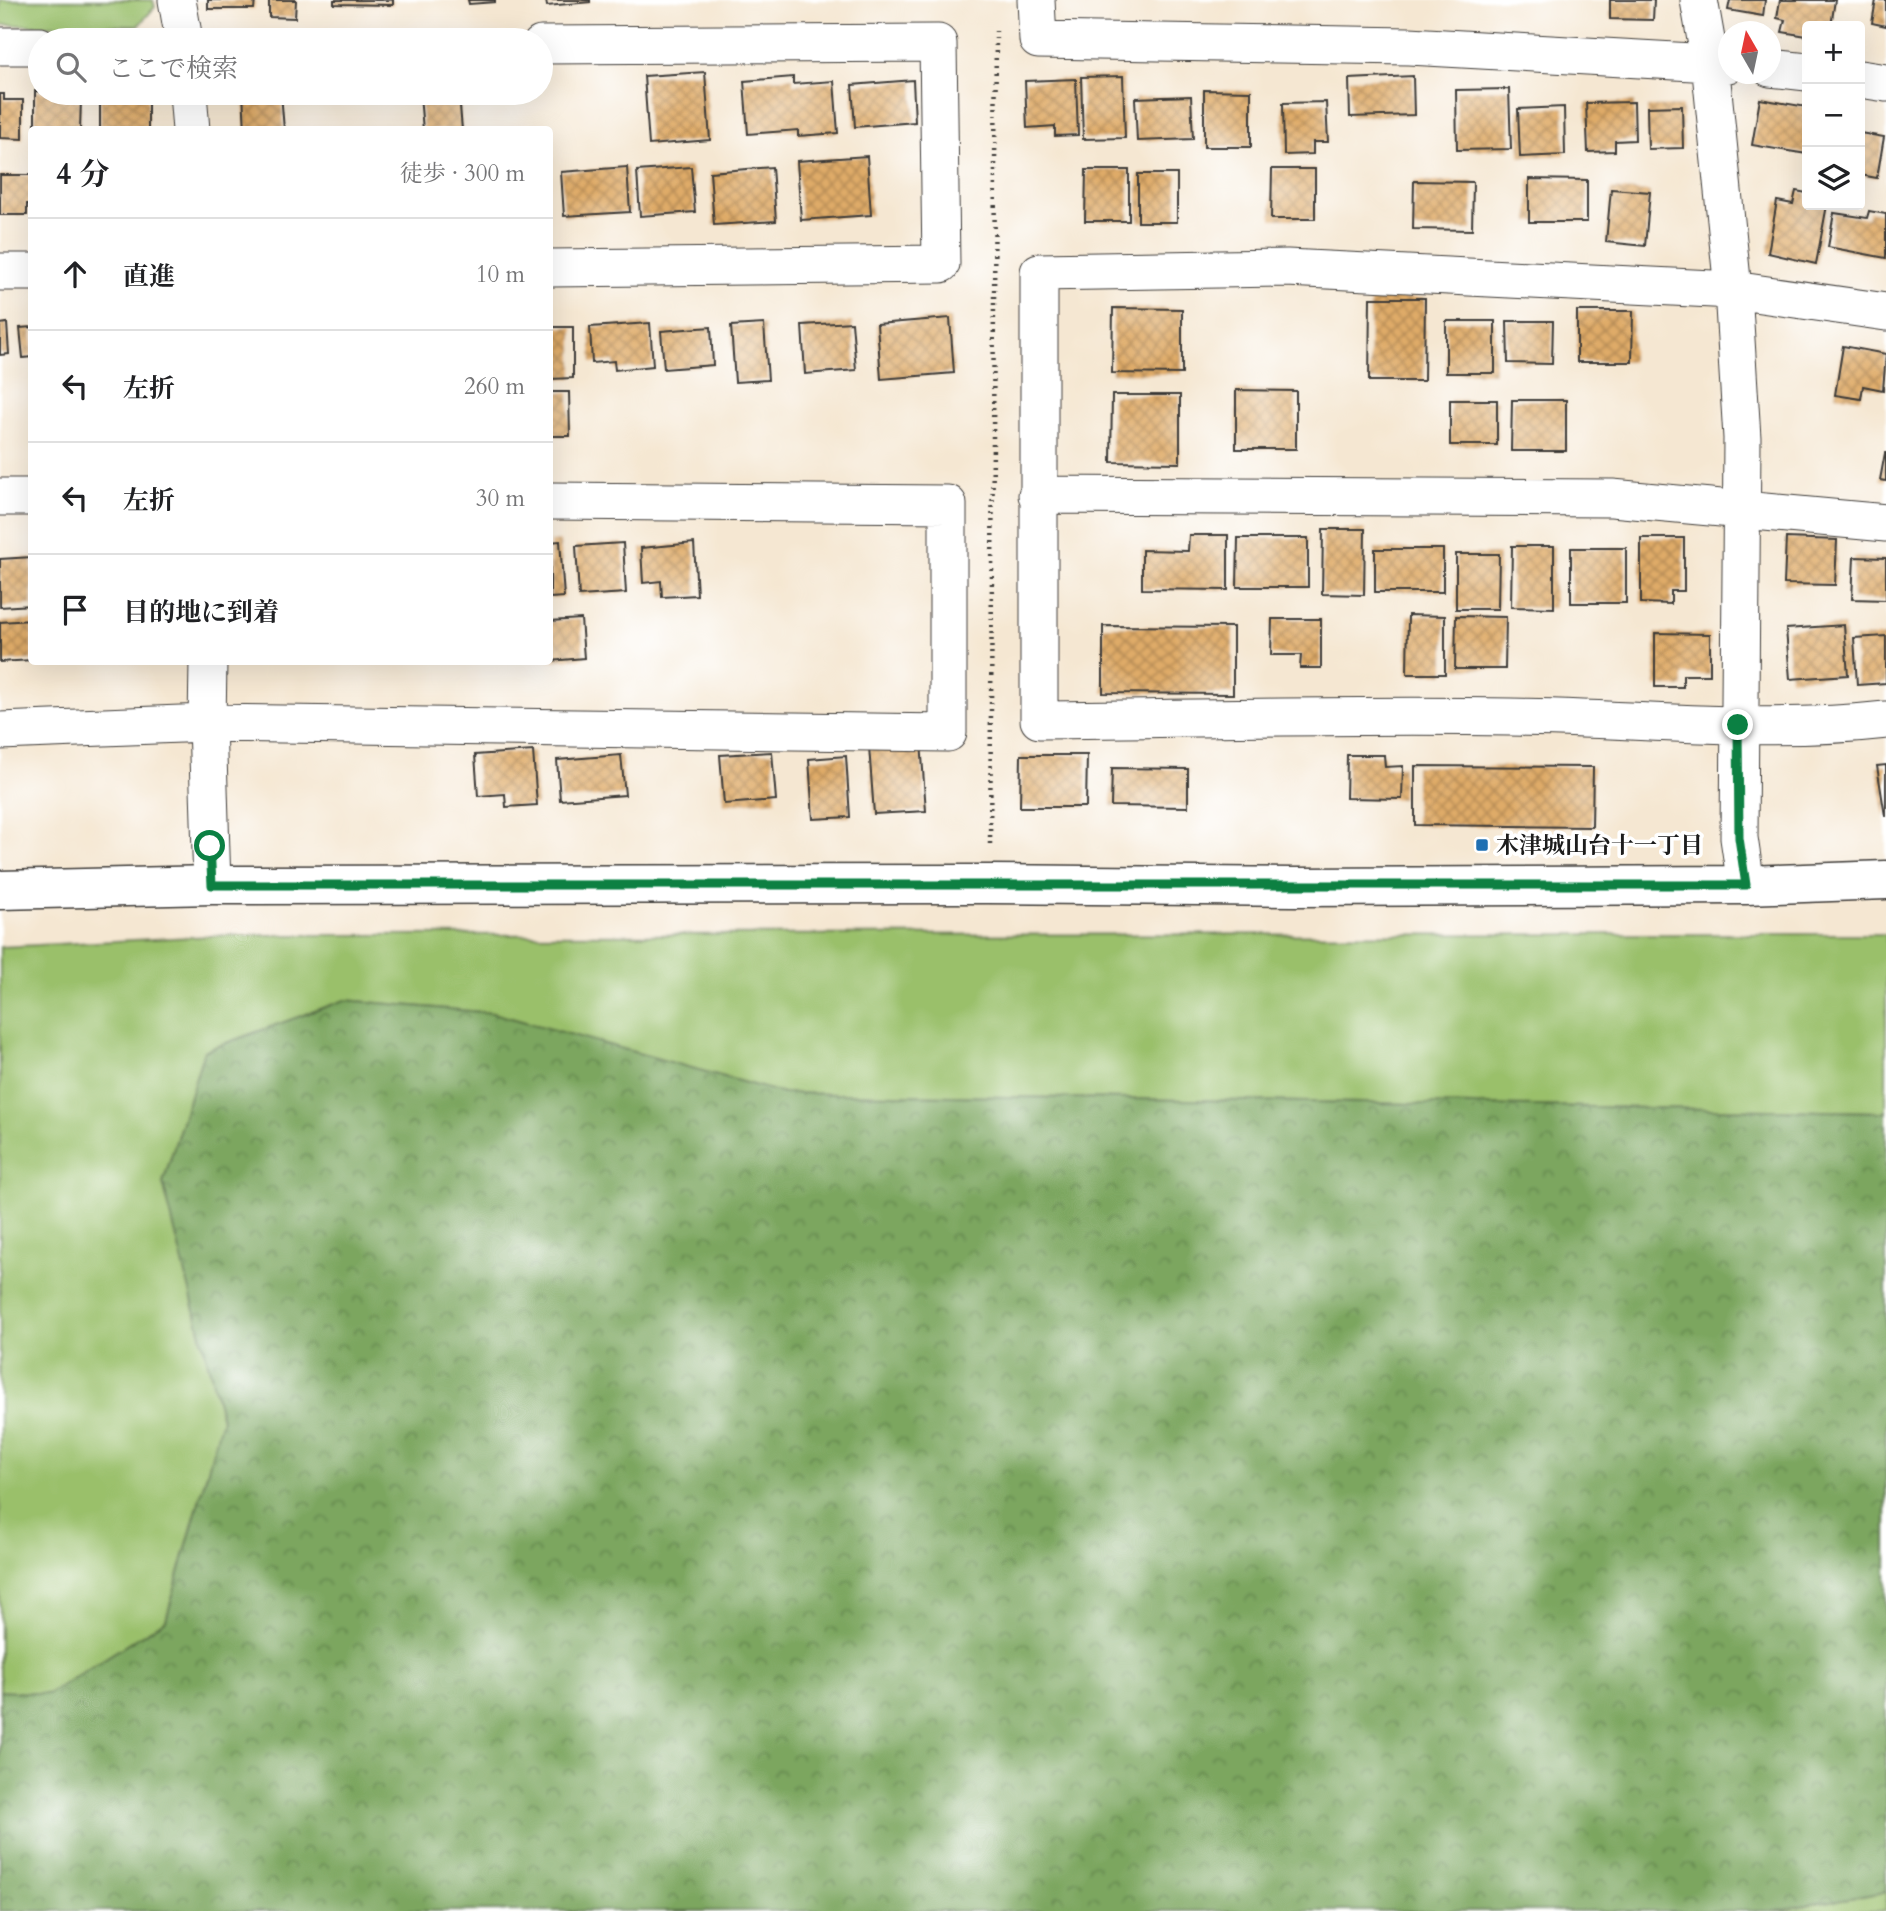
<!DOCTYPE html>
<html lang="ja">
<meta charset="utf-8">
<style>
:root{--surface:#fff;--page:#f6f6f6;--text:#202124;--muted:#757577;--line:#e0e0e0}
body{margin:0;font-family:Cardo,"Noto Serif JP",serif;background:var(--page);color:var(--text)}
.controls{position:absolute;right:21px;top:21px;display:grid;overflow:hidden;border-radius:7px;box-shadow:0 7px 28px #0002}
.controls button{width:63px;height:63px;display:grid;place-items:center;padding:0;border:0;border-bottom:2px solid var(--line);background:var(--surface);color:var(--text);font:35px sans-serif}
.compass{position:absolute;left:1718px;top:21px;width:63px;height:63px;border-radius:50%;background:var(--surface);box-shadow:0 7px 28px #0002;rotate:351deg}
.stop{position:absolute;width:21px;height:21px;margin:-16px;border:5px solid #0b8043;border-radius:50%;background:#fff}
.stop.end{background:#0b8043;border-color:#fff;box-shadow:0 2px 7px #0008}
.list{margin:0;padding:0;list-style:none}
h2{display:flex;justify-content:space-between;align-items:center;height:91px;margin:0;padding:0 28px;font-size:30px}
h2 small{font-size:23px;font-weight:400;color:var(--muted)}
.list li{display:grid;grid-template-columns:46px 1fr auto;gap:21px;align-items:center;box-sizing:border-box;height:112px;padding:0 28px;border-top:2px solid var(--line)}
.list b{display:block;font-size:26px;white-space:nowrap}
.list em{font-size:23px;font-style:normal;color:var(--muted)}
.icon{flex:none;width:38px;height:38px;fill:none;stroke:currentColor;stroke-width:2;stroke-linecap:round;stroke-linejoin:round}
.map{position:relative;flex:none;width:1886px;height:1911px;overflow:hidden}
.search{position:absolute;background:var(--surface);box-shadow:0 7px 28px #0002;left:28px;top:28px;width:525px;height:77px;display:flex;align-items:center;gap:18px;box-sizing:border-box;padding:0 24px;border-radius:38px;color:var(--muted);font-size:26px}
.panel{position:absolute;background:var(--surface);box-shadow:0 7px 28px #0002;left:28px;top:126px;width:525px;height:539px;border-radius:7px}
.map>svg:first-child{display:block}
</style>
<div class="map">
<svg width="1886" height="1911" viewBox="0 0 1886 1911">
<defs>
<pattern id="forest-crowns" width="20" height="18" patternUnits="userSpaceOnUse" patternTransform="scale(1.75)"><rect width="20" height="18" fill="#7ba65f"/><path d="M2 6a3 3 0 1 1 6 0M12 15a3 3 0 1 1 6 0" fill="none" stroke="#64864e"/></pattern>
<pattern id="building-cross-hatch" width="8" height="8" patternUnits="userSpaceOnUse" patternTransform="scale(1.75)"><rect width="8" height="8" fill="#dfab68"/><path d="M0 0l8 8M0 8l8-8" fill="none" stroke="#b48a55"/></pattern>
</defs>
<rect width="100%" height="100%" fill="#fff"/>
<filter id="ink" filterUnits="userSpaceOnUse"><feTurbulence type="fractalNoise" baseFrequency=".0143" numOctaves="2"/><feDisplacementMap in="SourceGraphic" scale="14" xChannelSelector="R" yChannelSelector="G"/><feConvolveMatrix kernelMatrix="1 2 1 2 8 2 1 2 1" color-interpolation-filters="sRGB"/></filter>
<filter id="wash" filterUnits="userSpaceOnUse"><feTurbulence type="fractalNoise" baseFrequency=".00686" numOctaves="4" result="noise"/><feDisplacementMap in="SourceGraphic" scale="28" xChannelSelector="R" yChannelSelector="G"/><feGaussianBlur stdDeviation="1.57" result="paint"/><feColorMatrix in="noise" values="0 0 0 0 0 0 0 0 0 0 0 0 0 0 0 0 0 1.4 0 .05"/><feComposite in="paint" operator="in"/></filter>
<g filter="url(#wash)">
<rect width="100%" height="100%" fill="#f5e7d2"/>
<path fill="#9ac06b" stroke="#5b6e44" stroke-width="2" d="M0,0h153l2,7 -17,19 -138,-1z
M1886,934v176l-3,2 -1101,-19 -289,-80 -148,-13 -141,51 -41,131 59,237 -56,201 -118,74 -48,-3v-744l230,-12z
M1886,1892v19h-115z"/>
<path fill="url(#forest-crowns)" stroke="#4c613e" stroke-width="2" d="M345,1000l148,13 289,80 1101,19 3,-2v782l-115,19h-1771v-220l48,3 118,-74 56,-201 -59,-236 41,-132z"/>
<g id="blocks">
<path fill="url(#building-cross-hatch)" d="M208,0h47l-1,9h-46z
M269,0h27l-1,18 -26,-1z
M334,0h59v5l-59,-1z
M468,0h27v2l-26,2z
M546,0h44v2l-43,4z
M1610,0h44l-1,20 -43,-1z
M1730,0h35l-2,16 -35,-6z
M1780,0h55l-4,26h-24v10l-25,-4 3,-12 -8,-2z
M1876,0h10v26l-14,-3z
M705,72l5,68 -61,5 -5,-69z
M1123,76l2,62 -42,1 -2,-62z
M1413,76l1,39 -64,2 -1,-38z
M793,77v7l41,-3 4,52 -40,3v-6l-50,4 -4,-53z
M1076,79l2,56 -23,1v-10l-28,2 -2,-47z
M913,80l2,42 -60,5 -3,-42z
M1509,89l2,60 -54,1 -1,-60z
M1204,90l47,1v56h-47z
M35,91l34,2v6h12l-1,31h-45z
M100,93h48v37h-48z
M243,93h38l3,37h-39z
M0,94h4v6h19v39l-23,-1z
M459,94l3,36h-39l-3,-34z
M1191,96l2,43 -56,2 -2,-43z
M1760,99l47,8v47l-55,-9z
M1326,102l2,40h-15v12l-29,1 -1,-52z
M1634,102l1,38 -20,1v10l-27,1 -2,-49z
M1682,106l1,42 -35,1 -1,-42z
M1564,107l1,48 -45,2 -2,-48z
M1860,133l24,4 -7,41 -17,-3z
M867,156l4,59 -70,5 -4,-59z
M627,167l3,45 -66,4 -3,-44z
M691,167l4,45 -55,4 -3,-45z
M772,167l4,54 -62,4 -4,-53z
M1272,169h43v50h-44z
M1086,170h43v51h-44z
M1138,174h39v48h-39z
M0,175h32v29h-5v11h-27z
M1529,179l58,1v42h-58z
M1414,181l59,1 -1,48 -59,-1z
M1611,189l39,3 -5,54 -39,-4z
M1796,191l11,2v12h20l-11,59 -48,-11 9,-52 16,3z
M1869,211l17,3v44l-58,-11 6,-34 33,5z
M1370,298h55l-1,83h-55z
M1113,308l69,1v65l-70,-1z
M1577,311h56l-1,51h-55z
M950,318l4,55 -73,6 -4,-55z
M1446,321h49v52h-49z
M1507,321h46l-1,43 -44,-1z
M852,322l4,48 -51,4 -3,-49z
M7,323l2,31 -9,1v-31z
M650,323l3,43 -38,4 -1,-9 -22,2 -2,-36z
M764,324l4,56 -33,2 -4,-56z
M32,327v30l-9,1 -3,-30z
M550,327h23v51l-23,1z
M711,327l2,38 -49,4 -3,-38z
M1843,346l43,8 -3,36 -20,-4 -2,13 -26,-4z
M1236,390l60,1v58h-60z
M550,392h19l1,44h-20z
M1112,395h68v68l-69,-1z
M1450,400h47v45h-47z
M1512,400h54v51h-55z
M1885,453h1v28l-6,-1z
M1323,529h42l-1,66 -42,-1z
M1189,535h39v55l-86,-1v-39l46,1z
M1238,538h70v49h-71z
M1641,538h43v53h-13v13l-30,-1z
M1786,538l51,2 -2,45 -51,-1z
M560,541l4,56 -14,1v-56z
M623,543l3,50 -47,3 -3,-50z
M694,543l3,52 -35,2 -1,-16 -18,2 -2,-35z
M1512,546h42v62l-43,-1z
M1571,548h55v55h-55z
M1375,549h68v43h-68z
M1456,554h43l-1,55h-42z
M32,557v48l-32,2v-48z
M1854,557l32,1v42l-34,-1z
M1408,615l37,1v58h-38z
M1456,616l50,1 -1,52h-50z
M581,619l3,39 -34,3v-40z
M1272,619h49v49h-21l1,-13h-30z
M32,620v40l-32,2v-40z
M1844,625l4,50 -58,4 -4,-50z
M1103,626l130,1v67l-130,-1z
M1655,633l55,1v41h-27v12h-28z
M1886,636v47l-29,2 -3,-47z
M921,742l5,69 -52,3 -5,-68z
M533,751l4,54 -31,2 -1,-13 -27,2 -3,-41z
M772,752l4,48 -52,4 -4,-49z
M621,755l4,40 -65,5 -3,-40z
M1021,755h66l-1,52h-66z
M1347,755h37l1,12 18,-1 -1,33 -56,-1z
M846,756l4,61 -37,2 -4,-60z
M1886,765v51h-1l-8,-50z
M1415,766l178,1 -1,60 -177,-2z
M1112,768l76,1v38l-77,-1z"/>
</g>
</g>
<g filter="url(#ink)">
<use href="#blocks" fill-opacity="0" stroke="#3d3a37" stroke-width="2"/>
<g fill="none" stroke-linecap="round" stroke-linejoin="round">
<g stroke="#3d3a37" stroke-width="39">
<path id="minor" d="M177,0l7,40
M1036,0l2,40 371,6 319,18
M1699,0l11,62 23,228 9,148 -3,400 7,47
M541,45l397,-2 3,221 -391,4
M0,46h40
M1770,68l37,4
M1860,79l26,4
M188,93l3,37
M0,272h32
M1886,312l-153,-22 -446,-22 -248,4v448c157,-1 315,-6 472,-3 124,1 251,17 375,3
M1037,495l575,3 274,25
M0,497h32
M208,662l-1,61 5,162
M0,731l207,-8 741,10v-229l-398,-3"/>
</g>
<g stroke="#3d3a37" stroke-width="41">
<path id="tertiary" d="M0,890l212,-5 776,-1 307,3 451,-2 140,-5"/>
</g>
<path stroke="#3d3a37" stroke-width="4.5" stroke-dasharray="2 5" stroke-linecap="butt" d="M990,844l6,-813"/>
<use href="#minor" stroke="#fff" stroke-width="37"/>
<use href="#tertiary" stroke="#fff" stroke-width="38"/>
</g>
</g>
<g fill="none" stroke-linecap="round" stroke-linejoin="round" filter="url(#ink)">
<path stroke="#0b8043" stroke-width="9" d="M210,846l2,39c512,-1 1023,2 1534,0l-7,-47 -1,-113"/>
</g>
<rect fill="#1f6fb2" stroke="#fff" stroke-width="2.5" x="1475" y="838" width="14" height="14" rx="3.5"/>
<g text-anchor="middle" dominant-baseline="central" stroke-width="7" stroke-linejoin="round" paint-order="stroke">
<g font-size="23" font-weight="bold" fill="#1c1c1c" stroke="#fff" text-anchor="start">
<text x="1496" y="845">木津城山台十一丁目</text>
</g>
</g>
</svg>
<div class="controls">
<button>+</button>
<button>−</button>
<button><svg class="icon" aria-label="layers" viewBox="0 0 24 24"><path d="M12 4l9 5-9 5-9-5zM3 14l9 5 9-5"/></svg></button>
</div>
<svg class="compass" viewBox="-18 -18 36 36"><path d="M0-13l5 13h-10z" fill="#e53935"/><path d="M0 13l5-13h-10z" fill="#757577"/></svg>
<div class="stop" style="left:210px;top:846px"></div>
<div class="stop end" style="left:1738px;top:725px"></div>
<div class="search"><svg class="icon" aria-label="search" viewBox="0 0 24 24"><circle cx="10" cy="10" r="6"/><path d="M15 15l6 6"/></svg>ここで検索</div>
<section class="panel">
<h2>4 分<small>徒歩 · 300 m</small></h2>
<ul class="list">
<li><svg class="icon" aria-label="ahead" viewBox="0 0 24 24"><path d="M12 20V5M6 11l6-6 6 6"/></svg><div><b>直進</b></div><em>10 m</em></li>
<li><svg class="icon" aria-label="left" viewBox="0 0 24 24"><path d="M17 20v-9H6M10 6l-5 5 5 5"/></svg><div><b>左折</b></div><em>260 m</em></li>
<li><svg class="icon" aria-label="left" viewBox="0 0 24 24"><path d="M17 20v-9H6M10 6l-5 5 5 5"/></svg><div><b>左折</b></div><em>30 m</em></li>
<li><svg class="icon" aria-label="arrive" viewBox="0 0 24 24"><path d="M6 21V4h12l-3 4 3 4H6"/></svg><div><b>目的地に到着</b></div></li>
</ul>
</section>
</div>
